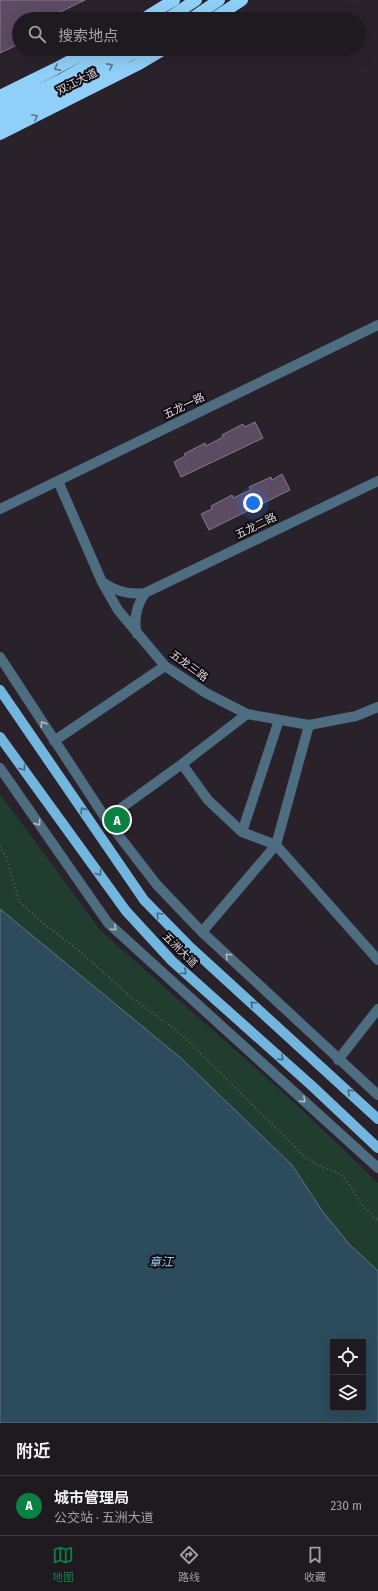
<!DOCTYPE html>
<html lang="zh">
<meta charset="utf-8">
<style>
:root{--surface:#1f1a20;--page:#2c272d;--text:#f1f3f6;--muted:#a1a1a5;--line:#3c383e;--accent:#0b8043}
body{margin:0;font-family:"Fira Sans Condensed","Noto Sans SC",sans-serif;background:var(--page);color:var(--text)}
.controls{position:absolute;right:12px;bottom:12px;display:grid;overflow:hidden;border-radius:0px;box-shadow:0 4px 16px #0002}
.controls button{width:36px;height:36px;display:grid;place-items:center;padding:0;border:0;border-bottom:1px solid var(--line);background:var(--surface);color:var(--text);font:20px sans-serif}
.you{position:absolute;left:253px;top:503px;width:14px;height:14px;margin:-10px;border:3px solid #fff;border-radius:50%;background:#1a73e8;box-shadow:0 0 0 6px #1a73e833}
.badge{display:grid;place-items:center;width:26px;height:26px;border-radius:50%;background:var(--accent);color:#fff;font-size:13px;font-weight:700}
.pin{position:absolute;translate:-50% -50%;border:2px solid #fff;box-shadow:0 1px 4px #0006}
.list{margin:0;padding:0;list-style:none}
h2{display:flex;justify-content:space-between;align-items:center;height:52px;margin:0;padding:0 16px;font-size:17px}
h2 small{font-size:13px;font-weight:400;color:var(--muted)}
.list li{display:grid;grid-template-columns:26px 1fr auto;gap:12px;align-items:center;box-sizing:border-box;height:60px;padding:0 16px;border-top:1px solid var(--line)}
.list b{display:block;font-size:15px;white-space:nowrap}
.list p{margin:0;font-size:13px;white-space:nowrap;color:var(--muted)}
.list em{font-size:13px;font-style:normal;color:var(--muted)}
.icon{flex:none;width:22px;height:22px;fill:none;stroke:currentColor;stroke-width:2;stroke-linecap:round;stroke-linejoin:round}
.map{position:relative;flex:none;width:378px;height:1423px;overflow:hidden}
.search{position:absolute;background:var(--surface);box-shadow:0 4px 16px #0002;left:12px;right:12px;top:12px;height:44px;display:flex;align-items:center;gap:10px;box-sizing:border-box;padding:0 14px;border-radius:22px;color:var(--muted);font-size:15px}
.sheet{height:112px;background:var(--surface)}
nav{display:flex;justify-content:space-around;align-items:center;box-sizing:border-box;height:56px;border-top:1px solid var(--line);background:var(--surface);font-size:11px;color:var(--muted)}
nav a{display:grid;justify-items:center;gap:2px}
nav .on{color:var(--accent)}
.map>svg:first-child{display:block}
</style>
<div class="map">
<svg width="378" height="1423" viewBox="0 0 378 1423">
<rect width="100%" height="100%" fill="#29222b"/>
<path fill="#213d30" d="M0,794l101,137 196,174 81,78v88l-29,-27 -26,-32 -31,-47 -110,-106 -182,-150z"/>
<path fill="#2c4b5c" stroke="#617583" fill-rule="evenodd" d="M0,909l182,150 110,106 31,47 26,32 29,27v152h-378zM333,1342h30v66h-30z"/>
<path fill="#5d4a63" stroke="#827a84" d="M0,0h85l-31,15v4h-35v25l-19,9z
M255,422l8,16 -82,39 -7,-15 11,-6 -1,-2 21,-11 1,3 17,-9 -1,-2 21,-11 2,3z
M282,474l8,16 -81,40 -8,-16 11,-5 -1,-3 21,-11 1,3 18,-8 -2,-3 22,-10 1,3z"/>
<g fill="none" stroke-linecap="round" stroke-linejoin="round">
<path stroke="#615b63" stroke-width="2" stroke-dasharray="1 3" stroke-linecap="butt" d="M0,846l6,11 13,44 19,18 40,31 53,47 50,37 125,124 14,8 20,8 9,10 12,20 17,17"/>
<path stroke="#4e6d81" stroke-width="10" d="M58,481l44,101 16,28 47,56 41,27 41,21 62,11 47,-9 22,-9
M0,509l378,-184
M104,583c13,9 26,12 41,10l233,-112
M137,634c-4,-15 0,-29 8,-41
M0,657l106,162 51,66 45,47 176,163
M54,741l111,-75
M182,764l26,36 34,32 34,13 102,115
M0,768l108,155 270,245
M106,819l76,-55 65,-50
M242,832l37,-112
M202,932l74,-87 33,-120
M338,1060l40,-51"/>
<path stroke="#72b5de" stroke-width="10" d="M0,690l144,210 46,47 188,172
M0,737l126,174 46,50 139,124 67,63"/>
<path stroke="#90d0f8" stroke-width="12" d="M143,19l31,-19
M167,19l29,-19
M191,19l28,-19
M213,19l29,-19
M0,96l55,-27 37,-20
M0,109l61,-29 55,-31
M0,122l67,-33 74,-40
M0,134l137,-69 27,-16"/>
</g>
<defs><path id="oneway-chevron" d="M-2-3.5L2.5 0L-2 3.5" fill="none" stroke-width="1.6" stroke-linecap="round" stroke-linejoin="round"/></defs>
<g stroke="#567890">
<use href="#oneway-chevron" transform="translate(110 66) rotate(-28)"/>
<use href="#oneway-chevron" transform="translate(57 68) rotate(152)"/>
<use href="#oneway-chevron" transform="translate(35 117) rotate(-26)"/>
</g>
<g stroke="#b2b8c2">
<use href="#oneway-chevron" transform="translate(43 724) rotate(-123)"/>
<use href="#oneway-chevron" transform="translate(38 823) rotate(55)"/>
<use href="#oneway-chevron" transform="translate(114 928) rotate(42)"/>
<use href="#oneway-chevron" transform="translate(228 956) rotate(-137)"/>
<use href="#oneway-chevron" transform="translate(303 1100) rotate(42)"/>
</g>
<g stroke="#466982">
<use href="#oneway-chevron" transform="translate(23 768) rotate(54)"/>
<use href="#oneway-chevron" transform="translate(83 810) rotate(-125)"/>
<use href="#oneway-chevron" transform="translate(99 873) rotate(54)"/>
<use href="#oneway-chevron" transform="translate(159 915) rotate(-134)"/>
<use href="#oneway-chevron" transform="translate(184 972) rotate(42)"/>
<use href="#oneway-chevron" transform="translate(253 1004) rotate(-138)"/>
<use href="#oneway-chevron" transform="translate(281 1058) rotate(42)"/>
<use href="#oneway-chevron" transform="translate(350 1092) rotate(-137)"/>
</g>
<g text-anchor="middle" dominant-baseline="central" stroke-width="4" stroke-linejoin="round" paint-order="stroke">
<g font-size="11" fill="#ddd8de" stroke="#100d11">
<text transform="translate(77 82) rotate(-27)">双江大道</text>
<text transform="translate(184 406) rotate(-26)">五龙一路</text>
<text transform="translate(256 526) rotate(-26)">五龙二路</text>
<text transform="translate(189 666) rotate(36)">五龙三路</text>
<text transform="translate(180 950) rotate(45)">五洲大道</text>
</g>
<g font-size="12" font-style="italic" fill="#92ccee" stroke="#100d11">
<text x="161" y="1262">章江</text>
</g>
</g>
</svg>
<div class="controls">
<button><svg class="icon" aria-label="locate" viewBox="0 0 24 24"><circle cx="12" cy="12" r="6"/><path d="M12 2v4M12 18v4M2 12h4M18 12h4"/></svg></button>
<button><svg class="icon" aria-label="layers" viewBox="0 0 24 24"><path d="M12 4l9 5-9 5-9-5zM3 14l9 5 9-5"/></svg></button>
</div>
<div class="you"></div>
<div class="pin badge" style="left:117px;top:820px">A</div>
<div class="search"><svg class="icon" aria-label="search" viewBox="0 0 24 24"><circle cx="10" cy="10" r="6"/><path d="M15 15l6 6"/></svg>搜索地点</div>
</div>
<section class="sheet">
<h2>附近<small></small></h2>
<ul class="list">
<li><span class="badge">A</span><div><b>城市管理局</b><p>公交站 · 五洲大道</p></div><em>230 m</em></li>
</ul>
</section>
<nav>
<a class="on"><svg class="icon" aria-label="map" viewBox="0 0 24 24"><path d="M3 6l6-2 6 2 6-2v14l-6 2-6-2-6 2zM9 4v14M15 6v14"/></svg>地图</a>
<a><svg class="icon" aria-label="directions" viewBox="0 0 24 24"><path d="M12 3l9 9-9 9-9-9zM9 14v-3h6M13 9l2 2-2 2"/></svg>路线</a>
<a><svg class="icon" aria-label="saved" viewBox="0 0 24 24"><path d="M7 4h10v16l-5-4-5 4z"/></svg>收藏</a>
</nav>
